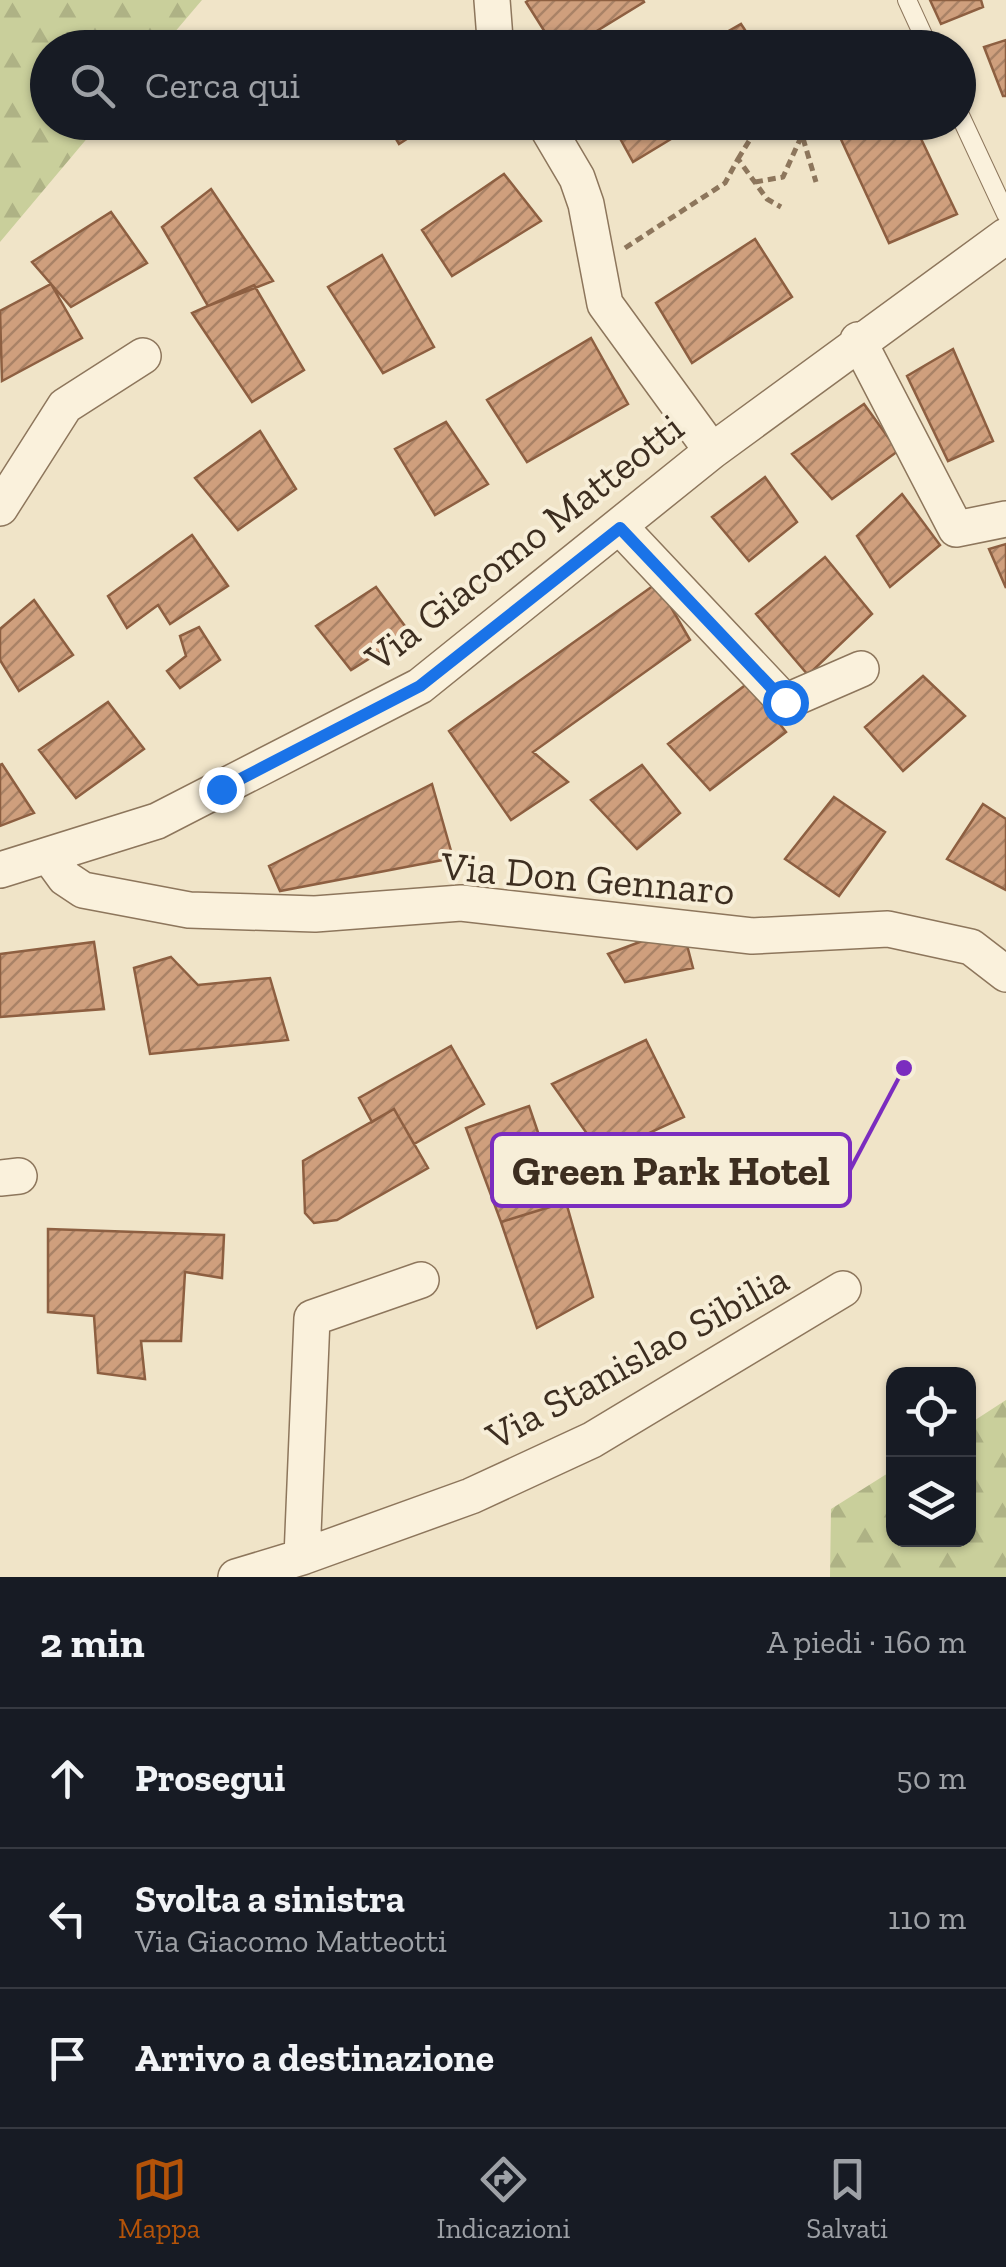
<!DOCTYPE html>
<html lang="it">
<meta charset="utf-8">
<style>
:root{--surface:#171b24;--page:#20242c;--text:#f1f3f6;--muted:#9ea1a6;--line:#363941;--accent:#b45309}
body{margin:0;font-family:"Zilla Slab",serif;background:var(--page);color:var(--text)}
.controls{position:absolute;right:30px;bottom:30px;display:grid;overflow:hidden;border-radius:20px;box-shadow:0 2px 8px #0004}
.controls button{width:90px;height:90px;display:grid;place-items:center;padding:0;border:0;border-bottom:2px solid var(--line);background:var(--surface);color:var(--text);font:50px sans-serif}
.stop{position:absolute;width:30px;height:30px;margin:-22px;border:8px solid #1a73e8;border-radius:50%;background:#fff}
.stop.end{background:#1a73e8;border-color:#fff;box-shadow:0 2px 10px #0008}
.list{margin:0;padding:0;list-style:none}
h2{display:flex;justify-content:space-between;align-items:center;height:130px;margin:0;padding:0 40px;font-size:42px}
h2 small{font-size:32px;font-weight:400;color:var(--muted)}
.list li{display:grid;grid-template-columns:65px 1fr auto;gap:30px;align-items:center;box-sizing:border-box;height:140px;padding:0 40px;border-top:2px solid var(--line)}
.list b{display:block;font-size:38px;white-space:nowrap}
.list p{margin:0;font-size:32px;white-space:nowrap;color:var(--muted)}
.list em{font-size:32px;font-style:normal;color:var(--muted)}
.icon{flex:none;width:55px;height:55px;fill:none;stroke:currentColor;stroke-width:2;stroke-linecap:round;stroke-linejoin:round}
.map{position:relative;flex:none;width:1006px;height:1577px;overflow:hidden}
.search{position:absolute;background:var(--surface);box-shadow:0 2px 8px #0004;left:30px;right:30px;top:30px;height:110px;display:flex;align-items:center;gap:25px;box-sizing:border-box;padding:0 35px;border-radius:55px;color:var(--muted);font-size:38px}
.sheet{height:550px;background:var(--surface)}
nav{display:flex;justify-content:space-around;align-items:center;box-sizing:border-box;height:140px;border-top:2px solid var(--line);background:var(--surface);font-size:28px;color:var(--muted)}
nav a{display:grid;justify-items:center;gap:5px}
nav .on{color:var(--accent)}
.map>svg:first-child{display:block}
</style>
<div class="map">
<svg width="1006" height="1577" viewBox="0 0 1006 1577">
<defs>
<pattern id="forest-firs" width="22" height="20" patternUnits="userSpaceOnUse" patternTransform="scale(2.5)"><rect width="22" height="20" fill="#c9cf9b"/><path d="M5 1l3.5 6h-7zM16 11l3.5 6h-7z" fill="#aeb285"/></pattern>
<pattern id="building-hatch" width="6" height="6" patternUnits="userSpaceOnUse" patternTransform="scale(2.5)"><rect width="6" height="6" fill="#cf9f7d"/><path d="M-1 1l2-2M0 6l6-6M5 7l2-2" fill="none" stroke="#a98266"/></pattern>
</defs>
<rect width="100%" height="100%" fill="#f0e4c8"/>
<path fill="url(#forest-firs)" d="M0,0h202l-40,47 -114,1v74l52,1 -100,119z
M1006,1400v177h-176l1,-68 62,-39 1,70h74l1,-116z"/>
<path fill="url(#building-hatch)" stroke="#8d5f41" stroke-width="2.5" d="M529,0h114l1,2 -75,46h-14l-29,-46z
M930,0h51l2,7 -42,17z
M741,24l16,24h-58z
M1006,40v56h-3l-19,-49z
M386,122h47l-34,22z
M611,122h88l-66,40z
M867,122h46l44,92 -68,29 -50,-108z
M504,174l37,47 -89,55 -30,-46z
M211,189l62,92 -65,25 -46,-79z
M111,212l36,51 -76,44 -39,-45z
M755,239l37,58 -100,66 -36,-60z
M382,255l52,92 -51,26 -55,-86z
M51,284l31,54 -80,43 -2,-70z
M254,285l50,85 -52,32 -60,-89z
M591,338l37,66 -101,58 -40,-62z
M953,349l40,92 -45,20 -41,-85z
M864,404l34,47 -66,48 -40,-45z
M446,422l42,62 -53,31 -40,-66z
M260,431l36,58 -58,41 -43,-52z
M765,477l32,45 -48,39 -37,-44z
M902,494l38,51 -50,42 -33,-51z
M192,535l36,51 -58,38 -12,-19 -31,23 -19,-32z
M1006,544v44l-17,-39z
M825,557l47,57 -64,61 -52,-61z
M657,583l33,57 -157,112 35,30 -57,38 -62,-89z
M376,587l34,46 -59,37 -35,-44z
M34,600l39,55 -54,36 -19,-31v-31z
M199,627l21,33 -40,28 -13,-17 19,-15 -6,-20z
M923,676l42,40 -62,55 -38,-44z
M748,683l38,49 -76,58 -42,-46z
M108,702l36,47 -68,49 -37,-48z
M2,764l32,49 -34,13v-61z
M642,765l38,48 -43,36 -46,-49z
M432,784l21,74 -173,33 -11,-25z
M834,797l51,35 -46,64 -54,-37z
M983,804l23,15v71l-59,-31z
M682,926l11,42 -68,14 -17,-28z
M94,942l10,67 -104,8v-63z
M171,957l27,28 72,-7 18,62 -138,14 -16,-86z
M646,1040l38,77 -82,38 -50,-71z
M451,1046l33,58 -70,40 -20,-35 -22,13 -13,-24z
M529,1106l32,94 5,2 -65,20 -35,-94z
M394,1109l34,59 -91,52 -23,3 -9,-10 -2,-52z
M566,1202l27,95 -56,31 -36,-106z
M48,1229l176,6 -2,43 -37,-6 -4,69h-40l4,38 -47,-6 -4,-57 -46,-4z"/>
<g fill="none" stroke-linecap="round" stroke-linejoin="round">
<g stroke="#8d765c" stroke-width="20">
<path id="service" d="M907,0l22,48
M958,111l48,103"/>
</g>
<g stroke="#8d765c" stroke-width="38">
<path id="minor" d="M492,0l3,39 5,9
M544,122l33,56 9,26 19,100 107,147
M858,340l98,189 50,-10
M0,508l65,-102 78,-50
M621,528l164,174 76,-33
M49,856l16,22 18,12 106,20 126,4 146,-11 291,33 136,-7 83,18 35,27
M0,870l157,-49 263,-135 292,-235 294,-215
M0,1178l19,-2
M302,1557l169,-61 121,-56 251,-151
M236,1577l66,-20 10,-239 109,-38"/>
</g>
<path stroke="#8d765c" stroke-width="5" stroke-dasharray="8 5" stroke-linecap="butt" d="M738,159l19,-31 24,-1 20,7
M755,182l28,-5 19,-42 14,47
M625,248l100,-65 13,-24 29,40 14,8"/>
<use href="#service" stroke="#faf1dc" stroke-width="18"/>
<use href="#minor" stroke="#faf1dc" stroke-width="35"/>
</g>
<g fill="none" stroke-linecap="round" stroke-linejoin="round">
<path stroke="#1a73e8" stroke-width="12" d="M221,789l199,-103 200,-158 165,174"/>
</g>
<g text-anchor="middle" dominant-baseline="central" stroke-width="8" stroke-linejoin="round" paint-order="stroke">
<g font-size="40" fill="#3d2e20" stroke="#f7eed8">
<text transform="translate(524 542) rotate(-38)">Via Giacomo Matteotti</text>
<text transform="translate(588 878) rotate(5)">Via Don Gennaro</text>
<text transform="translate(637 1357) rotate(-29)">Via Stanislao Sibilia</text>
</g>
</g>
<path fill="none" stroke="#7b2cbf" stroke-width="4" d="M904 1068L850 1170"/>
<circle fill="#7b2cbf" stroke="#f7eed8" stroke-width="4" cx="904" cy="1068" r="10"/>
<rect fill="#f7eed8" stroke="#7b2cbf" stroke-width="4" x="492" y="1134" width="358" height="72" rx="10"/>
<g font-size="42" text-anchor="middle" font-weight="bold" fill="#3d2e20">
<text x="671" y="1185">Green Park Hotel</text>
</g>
</svg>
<div class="controls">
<button><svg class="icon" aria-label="locate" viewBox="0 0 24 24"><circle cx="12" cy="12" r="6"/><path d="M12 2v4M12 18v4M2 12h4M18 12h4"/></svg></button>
<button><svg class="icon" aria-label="layers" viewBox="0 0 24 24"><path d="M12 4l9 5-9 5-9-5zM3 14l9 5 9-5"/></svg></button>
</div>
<div class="stop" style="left:785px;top:702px"></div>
<div class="stop end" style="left:221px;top:789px"></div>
<div class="search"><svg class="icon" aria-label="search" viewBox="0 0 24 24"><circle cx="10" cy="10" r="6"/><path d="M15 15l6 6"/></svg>Cerca qui</div>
</div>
<section class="sheet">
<h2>2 min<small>A piedi · 160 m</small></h2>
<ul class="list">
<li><svg class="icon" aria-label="ahead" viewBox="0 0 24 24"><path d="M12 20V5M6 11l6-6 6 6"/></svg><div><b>Prosegui</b></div><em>50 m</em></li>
<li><svg class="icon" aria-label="left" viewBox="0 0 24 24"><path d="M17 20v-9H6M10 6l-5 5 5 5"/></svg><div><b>Svolta a sinistra</b><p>Via Giacomo Matteotti</p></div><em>110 m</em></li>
<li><svg class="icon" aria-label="arrive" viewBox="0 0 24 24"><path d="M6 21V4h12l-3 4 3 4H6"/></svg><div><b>Arrivo a destinazione</b></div></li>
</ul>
</section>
<nav>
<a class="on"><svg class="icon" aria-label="map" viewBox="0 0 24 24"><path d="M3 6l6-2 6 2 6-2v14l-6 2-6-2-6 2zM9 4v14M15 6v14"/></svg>Mappa</a>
<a><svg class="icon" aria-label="directions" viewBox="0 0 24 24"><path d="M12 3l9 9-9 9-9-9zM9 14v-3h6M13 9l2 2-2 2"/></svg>Indicazioni</a>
<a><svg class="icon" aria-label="saved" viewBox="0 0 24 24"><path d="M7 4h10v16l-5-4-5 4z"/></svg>Salvati</a>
</nav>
